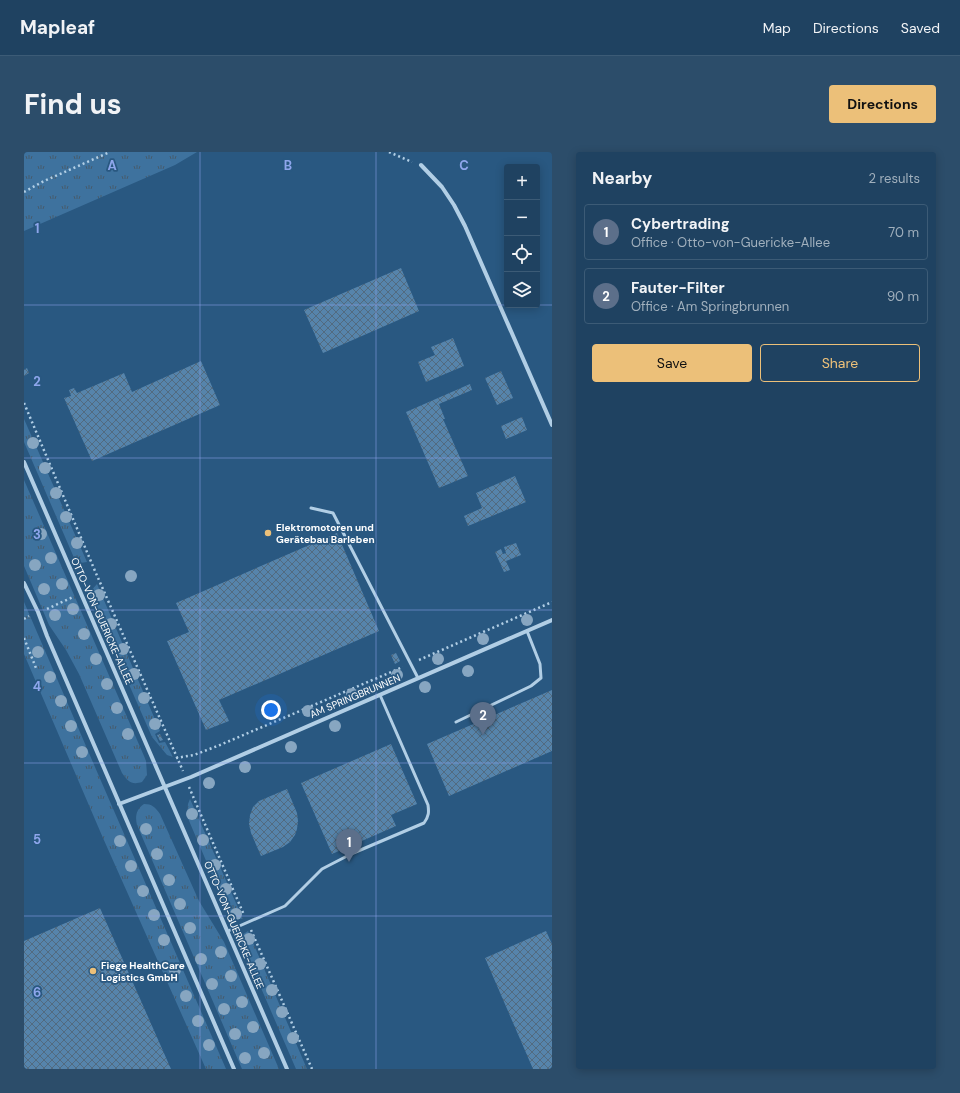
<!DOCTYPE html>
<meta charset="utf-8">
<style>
:root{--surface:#1f4261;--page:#2c4d6a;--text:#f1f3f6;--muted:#a1b0bd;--line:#3c5b76;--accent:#ecc079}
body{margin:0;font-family:"DM Sans",sans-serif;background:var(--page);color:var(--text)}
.controls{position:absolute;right:12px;top:12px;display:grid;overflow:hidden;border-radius:4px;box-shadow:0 2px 10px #0003}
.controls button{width:36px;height:36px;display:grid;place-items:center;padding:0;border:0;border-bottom:1px solid var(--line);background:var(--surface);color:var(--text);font:20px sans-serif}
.you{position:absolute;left:247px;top:558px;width:14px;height:14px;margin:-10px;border:3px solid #fff;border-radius:50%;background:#1a73e8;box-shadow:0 0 0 6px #1a73e833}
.badge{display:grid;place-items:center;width:26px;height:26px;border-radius:50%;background:var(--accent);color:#fff;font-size:13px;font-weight:700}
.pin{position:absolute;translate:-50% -33px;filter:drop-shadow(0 1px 2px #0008)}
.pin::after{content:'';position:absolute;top:21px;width:14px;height:12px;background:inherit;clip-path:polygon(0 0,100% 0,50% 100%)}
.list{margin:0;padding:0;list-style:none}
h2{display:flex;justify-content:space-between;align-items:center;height:52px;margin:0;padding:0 16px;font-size:17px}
h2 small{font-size:13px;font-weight:400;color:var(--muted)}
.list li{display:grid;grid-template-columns:26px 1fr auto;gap:12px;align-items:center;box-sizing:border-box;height:56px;margin:0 8px 8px;padding:0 8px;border:1px solid var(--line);border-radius:4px}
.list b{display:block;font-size:15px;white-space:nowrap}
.list p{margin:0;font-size:13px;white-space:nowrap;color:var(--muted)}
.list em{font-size:13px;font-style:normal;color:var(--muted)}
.actions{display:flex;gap:8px;padding:12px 16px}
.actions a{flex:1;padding:9px 0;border:1px solid var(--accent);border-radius:4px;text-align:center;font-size:14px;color:var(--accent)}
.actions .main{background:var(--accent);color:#111}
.icon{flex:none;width:22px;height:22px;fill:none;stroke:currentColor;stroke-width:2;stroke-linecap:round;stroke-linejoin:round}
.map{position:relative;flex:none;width:528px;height:917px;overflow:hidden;border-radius:4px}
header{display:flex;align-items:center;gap:24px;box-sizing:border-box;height:56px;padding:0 20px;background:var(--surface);border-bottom:1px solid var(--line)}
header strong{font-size:19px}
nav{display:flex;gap:22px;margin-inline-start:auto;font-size:14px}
.intro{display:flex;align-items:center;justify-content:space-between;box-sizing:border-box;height:96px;padding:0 24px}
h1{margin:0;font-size:28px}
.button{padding:10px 18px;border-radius:4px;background:var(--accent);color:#111;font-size:14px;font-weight:700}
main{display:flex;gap:24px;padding:0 24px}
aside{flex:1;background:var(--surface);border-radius:4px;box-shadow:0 2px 10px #0003}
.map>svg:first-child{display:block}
</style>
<header>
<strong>Mapleaf</strong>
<nav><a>Map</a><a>Directions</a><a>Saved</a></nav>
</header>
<div class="intro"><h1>Find us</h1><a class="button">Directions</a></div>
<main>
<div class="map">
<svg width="528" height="917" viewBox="0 0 528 917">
<defs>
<pattern id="grass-tufts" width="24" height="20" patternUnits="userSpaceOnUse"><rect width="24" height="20" fill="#3e729e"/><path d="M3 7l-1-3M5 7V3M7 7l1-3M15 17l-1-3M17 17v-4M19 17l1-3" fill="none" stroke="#465b6d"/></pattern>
<pattern id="building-cross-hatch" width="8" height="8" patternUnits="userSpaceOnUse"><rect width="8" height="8" fill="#5684ab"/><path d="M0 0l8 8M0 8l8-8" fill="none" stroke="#526b80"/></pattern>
</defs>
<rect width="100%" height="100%" fill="#295881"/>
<path fill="url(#grass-tufts)" d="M0,0h173l-22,13 -151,66z
M0,267l63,143 -7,1 -5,-3 -51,-118z
M0,328l120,276 2,5 1,14 -5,7c-10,3 -14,0 -20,-9l-43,-99 -13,-24 -17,-25 -25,-59z
M73,432l63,147 -5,3 4,9 6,-1 8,15 -6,-2 -15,-18 -63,-144z
M0,450l74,172 128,295h-20l-103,-231 -79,-184z
M166,647l53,120 -13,-2 -43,-101 1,-12z
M120,652c8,0 11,3 16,10l39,87 25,41 55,127h-37l-105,-244c-2,-8 -1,-16 7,-21z
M224,779l59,138h-11l-57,-132z"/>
<path fill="url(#building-cross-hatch)" d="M377,116l18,43 -96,42 -19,-43z
M429,186l11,28 -38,16 -8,-20 17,-7 -4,-8z
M177,209l19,44 -128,56 -28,-63 7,-2 -2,-6 5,-2 3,5 47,-20 8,19z
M3,216l2,5 -5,3v-6z
M477,219l12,27 -16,7 -12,-27z
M446,232l2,6 -33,14 6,15h-2l25,57 -29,12 -33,-76z
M498,265l5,13 -21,9 -5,-13z
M491,324l11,26 -58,24 -4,-10 18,-8 -6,-15z
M313,381l42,98 -160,69 10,21 -23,9 -39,-89 22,-9 -13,-29z
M492,391l5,12 -15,6 4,9 -6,2 -9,-20 6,-3 2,5 3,-1 -2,-6z
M372,501l4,8 -5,3 -4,-9z
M528,538v61l-103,45 -22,-52z
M136,582l3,6 -3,1 -3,-6z
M367,592l26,60 -26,11 5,11 -64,28 -31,-71z
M263,637l10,24 1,8 -1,8 -2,6 -5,7 -7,5 -22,9 -10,-23 -2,-9 1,-9 3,-8 6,-6z
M76,756l71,161h-147v-128z
M522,779l6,13v125h-19l-48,-111z"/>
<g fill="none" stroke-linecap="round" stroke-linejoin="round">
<path stroke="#b1cee5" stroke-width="2.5" stroke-dasharray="2 3" stroke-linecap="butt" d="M365,0l23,10
M0,40l20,-11 66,-29
M0,251l71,168 88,200
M23,457l26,-12
M0,467l5,-3
M0,486l12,30
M395,508l133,-58
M152,606l18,-3 26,-10 183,-78
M165,635l55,128
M227,778l61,139"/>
<path stroke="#b1cee5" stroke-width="3" d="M287,356l22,5 85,165
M432,570l75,-36 10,-8 -1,-14 -13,-33
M204,779l57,-25 37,-37 29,-15 73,-31c5,-7 5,-11 4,-18l-48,-110"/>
<path stroke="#b1cee5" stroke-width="4" d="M397,13l21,22 12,18 11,21 87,199
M0,310l263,607
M0,431l14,29 9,24 187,433
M95,652l72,-27 361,-157"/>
</g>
<g fill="#87a6c1">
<circle cx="9" cy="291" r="6"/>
<circle cx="21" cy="316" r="6"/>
<circle cx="32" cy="341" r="6"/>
<circle cx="42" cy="365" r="6"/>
<circle cx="17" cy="382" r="6"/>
<circle cx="53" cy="391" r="6"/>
<circle cx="27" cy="406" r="6"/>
<circle cx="11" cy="413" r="6"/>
<circle cx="107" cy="424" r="6"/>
<circle cx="38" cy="432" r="6"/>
<circle cx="20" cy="437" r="6"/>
<circle cx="75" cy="443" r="6"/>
<circle cx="49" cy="457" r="6"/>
<circle cx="31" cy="463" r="6"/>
<circle cx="503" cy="468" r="6"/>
<circle cx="87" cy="472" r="6"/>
<circle cx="60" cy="482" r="6"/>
<circle cx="459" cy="487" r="6"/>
<circle cx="99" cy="497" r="6"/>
<circle cx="14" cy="500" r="6"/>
<circle cx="72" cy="507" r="6"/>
<circle cx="414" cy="507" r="6"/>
<circle cx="444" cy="519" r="6"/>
<circle cx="110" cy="522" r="6"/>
<circle cx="373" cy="523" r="6"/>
<circle cx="26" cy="525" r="6"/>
<circle cx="83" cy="532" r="6"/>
<circle cx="401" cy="535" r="6"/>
<circle cx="328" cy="542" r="6"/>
<circle cx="120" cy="546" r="6"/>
<circle cx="37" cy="549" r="6"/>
<circle cx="93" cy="556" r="6"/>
<circle cx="284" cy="559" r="6"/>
<circle cx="131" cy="572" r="6"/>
<circle cx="47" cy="574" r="6"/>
<circle cx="311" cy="574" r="6"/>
<circle cx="104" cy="582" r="6"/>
<circle cx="267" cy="595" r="6"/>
<circle cx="58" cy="600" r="6"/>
<circle cx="221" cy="615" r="6"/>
<circle cx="185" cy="631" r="6"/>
<circle cx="168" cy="662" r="6"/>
<circle cx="122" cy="677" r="6"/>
<circle cx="179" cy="688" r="6"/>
<circle cx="96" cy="689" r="6"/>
<circle cx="133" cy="702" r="6"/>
<circle cx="191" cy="713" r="6"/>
<circle cx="107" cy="714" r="6"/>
<circle cx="145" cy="728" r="6"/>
<circle cx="202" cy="737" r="6"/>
<circle cx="119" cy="739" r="6"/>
<circle cx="156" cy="752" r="6"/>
<circle cx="212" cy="762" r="6"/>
<circle cx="130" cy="763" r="6"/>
<circle cx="166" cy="776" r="6"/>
<circle cx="225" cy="787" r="6"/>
<circle cx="140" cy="788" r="6"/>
<circle cx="197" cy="800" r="6"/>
<circle cx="177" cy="807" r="6"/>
<circle cx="236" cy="812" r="6"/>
<circle cx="151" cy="818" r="6"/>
<circle cx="207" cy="824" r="6"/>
<circle cx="188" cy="832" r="6"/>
<circle cx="248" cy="838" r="6"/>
<circle cx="162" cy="844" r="6"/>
<circle cx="218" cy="850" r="6"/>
<circle cx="200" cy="857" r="6"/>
<circle cx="258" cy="860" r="6"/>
<circle cx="174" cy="869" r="6"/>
<circle cx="229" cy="875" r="6"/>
<circle cx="211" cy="882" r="6"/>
<circle cx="269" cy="886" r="6"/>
<circle cx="185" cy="893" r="6"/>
<circle cx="240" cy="901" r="6"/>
<circle cx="221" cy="906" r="6"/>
</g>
<path fill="none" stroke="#8ea6ec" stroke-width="1" stroke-opacity="0.55" d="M176,0v917M352,0v917M0,153h483M513,153h15M0,306h528M0,458h528M0,611h528M0,764h528"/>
<g fill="#ecc079" stroke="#295881" stroke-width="1.5">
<circle cx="244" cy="381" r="4"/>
<circle cx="69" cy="819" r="4"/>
</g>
<g text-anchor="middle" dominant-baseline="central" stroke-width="3.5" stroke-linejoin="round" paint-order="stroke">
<g font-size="10" font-weight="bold" fill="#fff" stroke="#295881" text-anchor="start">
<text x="252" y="375">Elektromotoren und<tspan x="252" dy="12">Gerätebau Barleben</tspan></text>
<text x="77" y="813">Fiege HealthCare<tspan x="77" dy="12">Logistics GmbH</tspan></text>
</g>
<g font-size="10" fill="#fff" stroke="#295881">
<text transform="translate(78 469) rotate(66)">OTTO-VON-GUERICKE-ALLEE</text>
<text transform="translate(331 544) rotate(-23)">AM SPRINGBRUNNEN</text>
<text transform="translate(210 773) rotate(67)">OTTO-VON-GUERICKE-ALLEE</text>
</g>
</g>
<g font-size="13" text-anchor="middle" font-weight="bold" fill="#8ea6ec" stroke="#295881" stroke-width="3.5" stroke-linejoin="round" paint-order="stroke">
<text x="88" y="18">A</text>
<text x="264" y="18">B</text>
<text x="440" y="18">C</text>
<text x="13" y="81">1</text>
<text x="13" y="234">2</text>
<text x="13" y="387">3</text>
<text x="13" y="539">4</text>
<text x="13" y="692">5</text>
<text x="13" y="845">6</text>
</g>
</svg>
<div class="controls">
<button>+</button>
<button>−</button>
<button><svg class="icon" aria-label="locate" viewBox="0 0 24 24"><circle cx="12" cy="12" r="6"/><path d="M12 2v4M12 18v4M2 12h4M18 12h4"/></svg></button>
<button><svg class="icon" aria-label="layers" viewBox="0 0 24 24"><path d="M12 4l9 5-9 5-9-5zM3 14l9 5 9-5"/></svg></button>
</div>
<div class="you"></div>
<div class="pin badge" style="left:325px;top:710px;background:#5c6f8a">1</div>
<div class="pin badge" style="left:459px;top:583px;background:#5c6f8a">2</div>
</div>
<aside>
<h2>Nearby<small>2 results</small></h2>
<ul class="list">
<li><span class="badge" style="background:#5c6f8a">1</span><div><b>Cybertrading</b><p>Office · Otto-von-Guericke-Allee</p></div><em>70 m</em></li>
<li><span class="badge" style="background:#5c6f8a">2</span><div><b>Fauter-Filter</b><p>Office · Am Springbrunnen</p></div><em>90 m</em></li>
</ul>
<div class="actions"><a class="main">Save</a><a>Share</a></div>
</aside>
</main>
